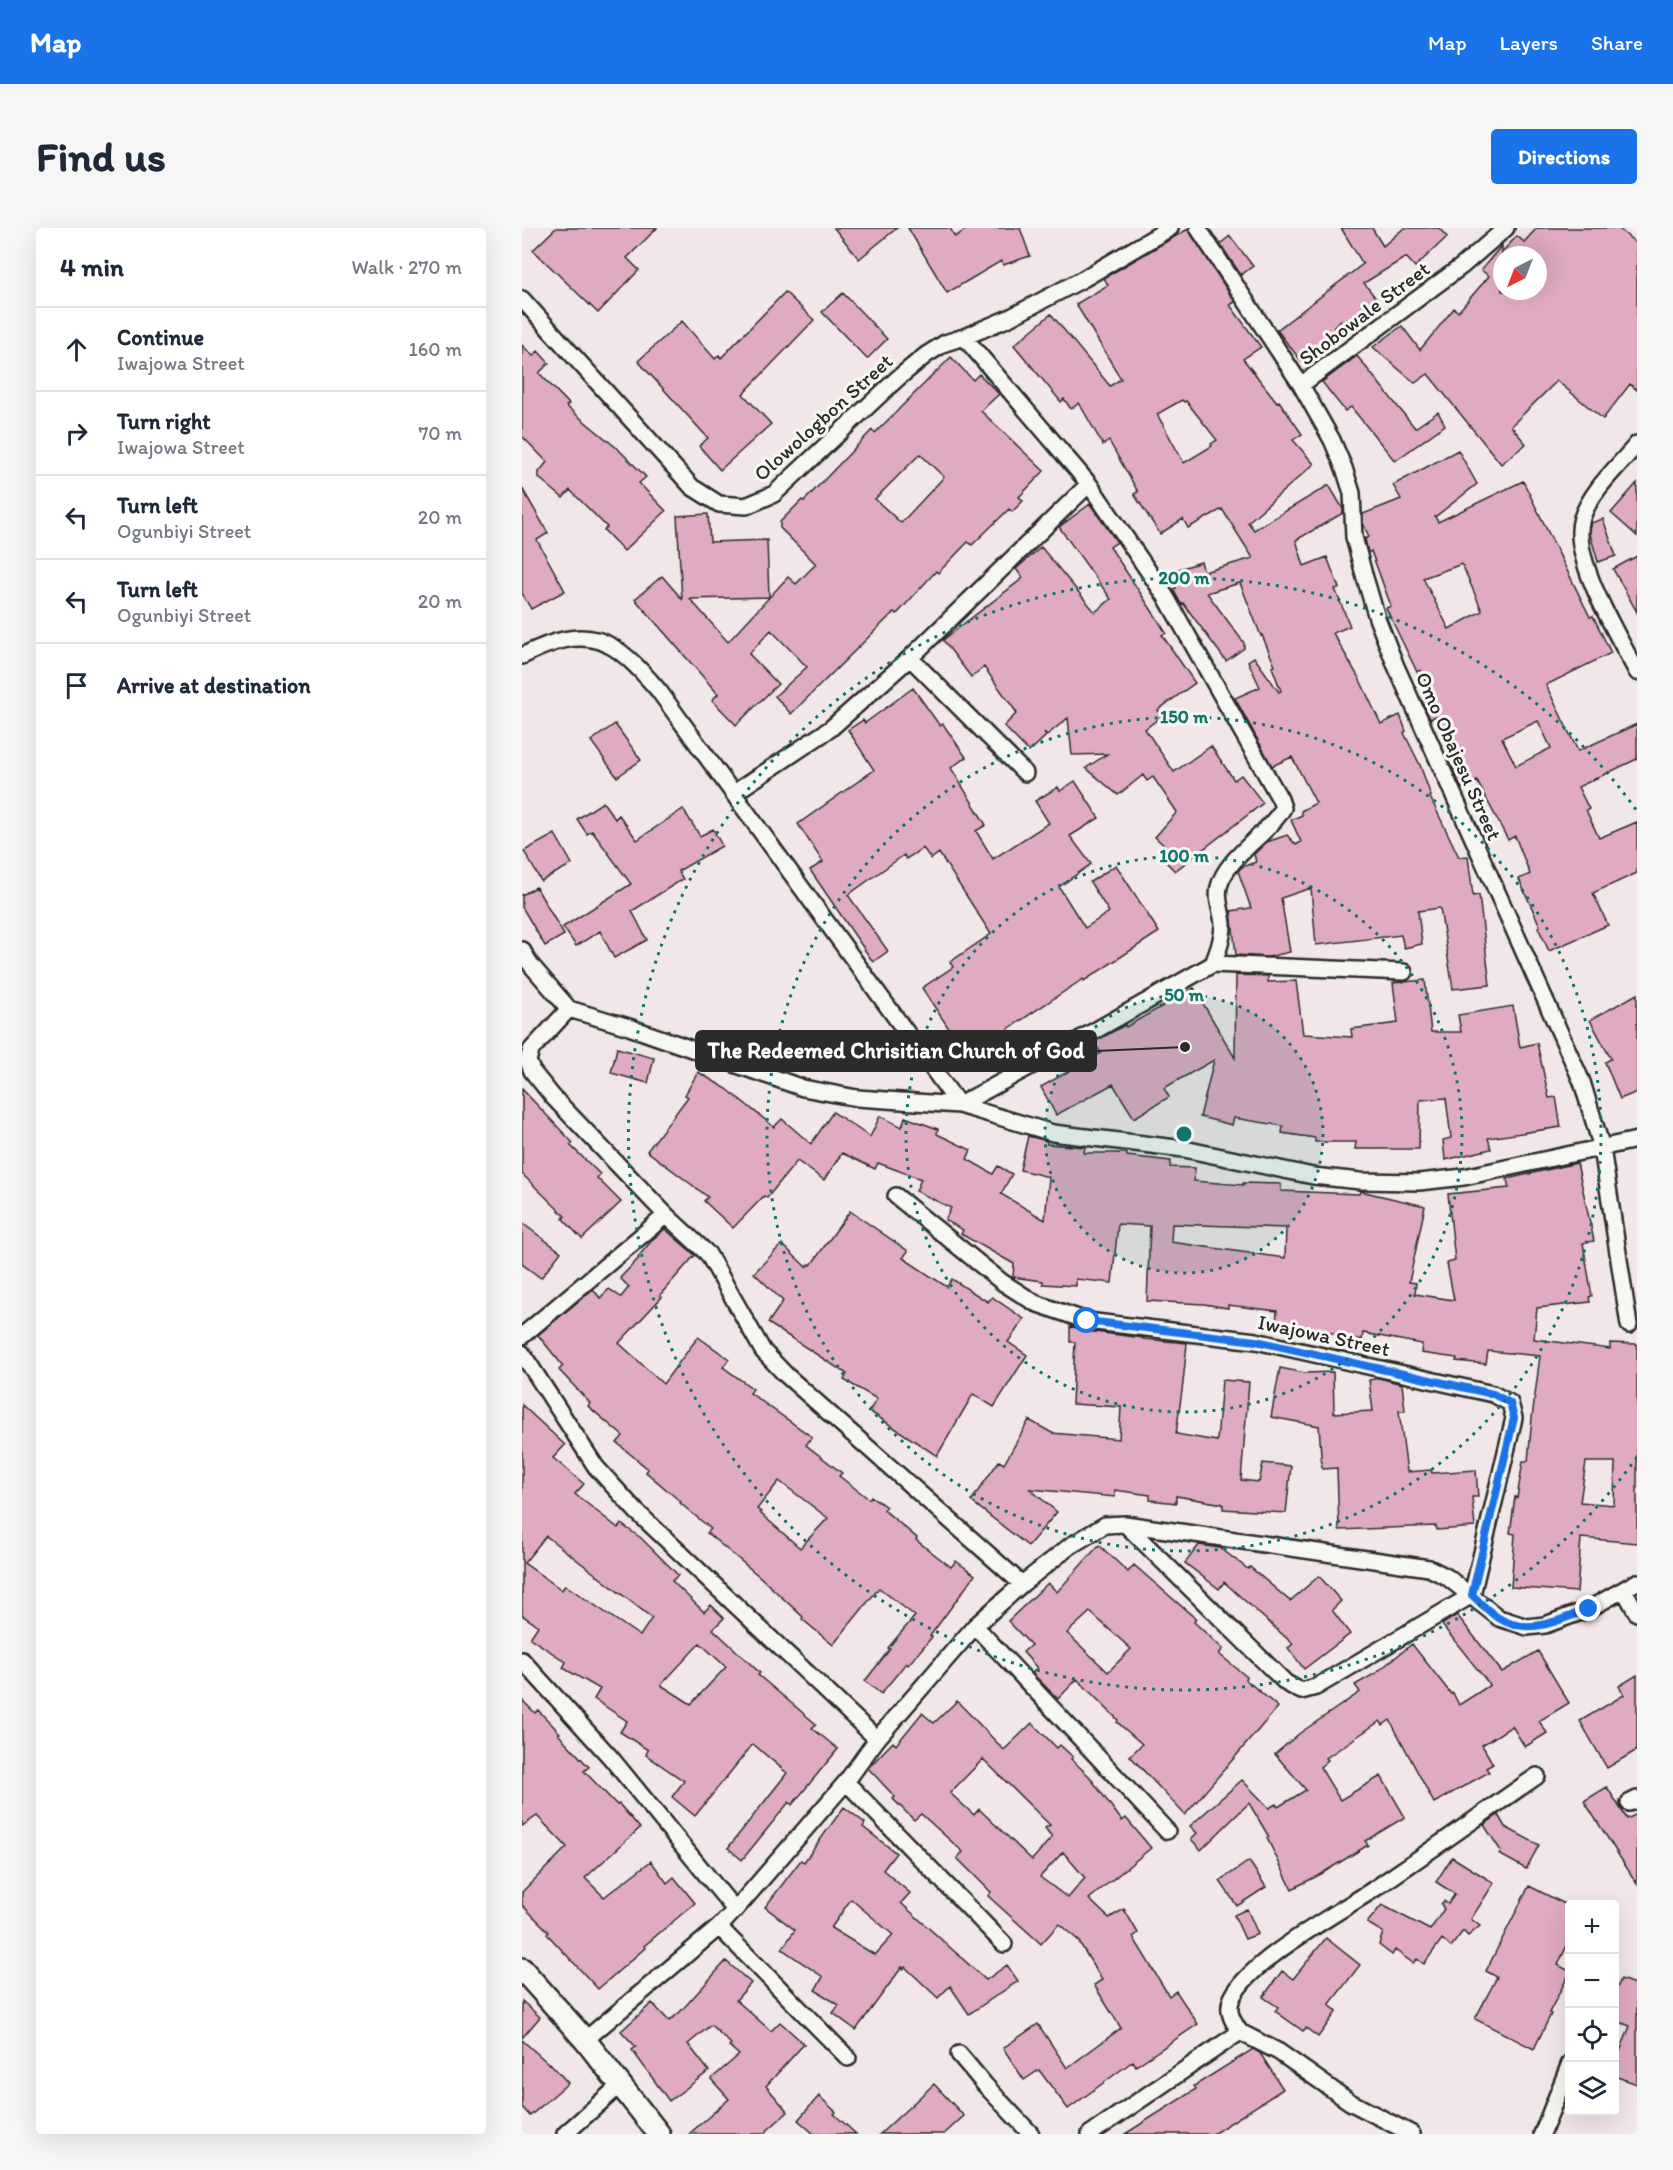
<!DOCTYPE html>
<meta charset="utf-8">
<style>
:root{--surface:#fff;--page:#f6f6f7;--text:#1f2937;--muted:#747a83;--line:#e0e1e3;--accent:#1a73e8}
body{margin:0;font-family:Itim,sans-serif;background:var(--page);color:var(--text)}
.controls{position:absolute;right:18px;bottom:18px;display:grid;overflow:hidden;border-radius:6px;box-shadow:0 6px 24px #0002}
.controls button{width:54px;height:54px;display:grid;place-items:center;padding:0;border:0;border-bottom:2px solid var(--line);background:var(--surface);color:var(--text);font:30px sans-serif}
.compass{position:absolute;left:971px;top:18px;width:54px;height:54px;border-radius:50%;background:var(--surface);box-shadow:0 6px 24px #0002;rotate:222deg}
.stop{position:absolute;width:18px;height:18px;margin:-14px;border:4px solid #1a73e8;border-radius:50%;background:#fff}
.stop.end{background:#1a73e8;border-color:#fff;box-shadow:0 2px 6px #0008}
.list{margin:0;padding:0;list-style:none}
h2{display:flex;justify-content:space-between;align-items:center;height:78px;margin:0;padding:0 24px;font-size:26px}
h2 small{font-size:20px;font-weight:400;color:var(--muted)}
.list li{display:grid;grid-template-columns:39px 1fr auto;gap:18px;align-items:center;box-sizing:border-box;height:84px;padding:0 24px;border-top:2px solid var(--line)}
.list b{display:block;font-size:22px;white-space:nowrap}
.list p{margin:0;font-size:20px;white-space:nowrap;color:var(--muted)}
.list em{font-size:20px;font-style:normal;color:var(--muted)}
.icon{flex:none;width:33px;height:33px;fill:none;stroke:currentColor;stroke-width:2;stroke-linecap:round;stroke-linejoin:round}
.map{position:relative;flex:none;width:1115px;height:1906px;overflow:hidden;border-radius:6px}
header{display:flex;align-items:center;gap:36px;box-sizing:border-box;height:84px;padding:0 30px;background:var(--accent);color:#fff}
header strong{font-size:28px}
nav{display:flex;gap:33px;margin-inline-start:auto;font-size:21px}
.intro{display:flex;align-items:center;justify-content:space-between;box-sizing:border-box;height:144px;padding:0 36px}
h1{margin:0;font-size:42px}
.button{padding:15px 27px;border-radius:6px;background:var(--accent);color:#fff;font-size:21px;font-weight:700}
main{display:flex;gap:36px;padding:0 36px}
aside{flex:1;background:var(--surface);border-radius:6px;box-shadow:0 6px 24px #0002}
.map>svg:first-child{display:block}
</style>
<header>
<strong>Map</strong>
<nav><a>Map</a><a>Layers</a><a>Share</a></nav>
</header>
<div class="intro"><h1>Find us</h1><a class="button">Directions</a></div>
<main>
<aside>
<h2>4 min<small>Walk · 270 m</small></h2>
<ul class="list">
<li><svg class="icon" aria-label="ahead" viewBox="0 0 24 24"><path d="M12 20V5M6 11l6-6 6 6"/></svg><div><b>Continue</b><p>Iwajowa Street</p></div><em>160 m</em></li>
<li><svg class="icon" aria-label="right" viewBox="0 0 24 24"><path d="M7 20v-9h11M14 6l5 5-5 5"/></svg><div><b>Turn right</b><p>Iwajowa Street</p></div><em>70 m</em></li>
<li><svg class="icon" aria-label="left" viewBox="0 0 24 24"><path d="M17 20v-9H6M10 6l-5 5 5 5"/></svg><div><b>Turn left</b><p>Ogunbiyi Street</p></div><em>20 m</em></li>
<li><svg class="icon" aria-label="left" viewBox="0 0 24 24"><path d="M17 20v-9H6M10 6l-5 5 5 5"/></svg><div><b>Turn left</b><p>Ogunbiyi Street</p></div><em>20 m</em></li>
<li><svg class="icon" aria-label="arrive" viewBox="0 0 24 24"><path d="M6 21V4h12l-3 4 3 4H6"/></svg><div><b>Arrive at destination</b></div></li>
</ul>
</aside>
<div class="map">
<svg width="1115" height="1906" viewBox="0 0 1115 1906">
<rect width="100%" height="100%" fill="#f2e7e8"/>
<filter id="ink" filterUnits="userSpaceOnUse"><feTurbulence type="fractalNoise" baseFrequency=".0167" numOctaves="2"/><feDisplacementMap in="SourceGraphic" scale="12" xChannelSelector="R" yChannelSelector="G"/><feConvolveMatrix kernelMatrix="1 2 1 2 8 2 1 2 1" color-interpolation-filters="sRGB"/></filter>
<g filter="url(#ink)">
<path fill="#e0aac2" stroke="#2b2b2b" stroke-width="1.5" fill-rule="evenodd" d="M34,0h101l-30,30 12,12 -41,43 -65,-63z
M312,0h63l-38,31z
M386,0h42l5,9 13,-9h52l10,28 -27,9 -2,-4 -54,32z
M819,0h31l11,18 21,-18h35l8,9 -32,30 -9,-10 -42,26 14,18 -31,24 -6,-5 -7,7 4,5 -37,29 -24,-31 86,-66z
M1015,0h81l19,16v146l-7,-6 -27,35 -46,-38 -46,45 15,18 -25,20 -73,-90 -13,9 -42,-36 29,-21 18,24 34,-42 4,4 31,-36 -8,-6 21,-25v7l15,-16 7,6zM980,27h36v36h-36z
M666,1l47,73 -5,3 31,42 -18,12 34,43 2,-1 23,33 -9,6 21,24 -66,58 6,8 75,-45 14,24v4l-47,27 8,26 23,-9 12,31 -4,1 15,37 -17,7 26,45 22,46 19,-9 6,16 -2,2 16,32 11,31 -1,1 29,60 9,-1 5,40 6,-1 11,90 -37,4 -13,-81 -22,3 4,33 -18,4 -3,-13 -85,10 -5,-57 -30,10 9,54 -22,5 -32,-2 -5,-44 20,-3 -13,-37 4,-4 14,-5 -2,-8 13,-12 20,-7 9,10 5,-3 -10,-22 11,-5 -1,-4 15,-8 -24,-46 -20,9 -37,-68 25,-11 -12,-26 6,-4 25,35 2,-1 -9,-24 3,-1 -13,-31 -1,1 -21,-53 -33,10 37,50v5l-18,13 -43,-58 -2,1 -8,-15 3,-1 -6,-16 31,-10 3,10 49,-14 -31,-49 -34,19 -5,-9 -23,15 -26,-40 4,-2 -29,-51 -6,4 -24,-42 -8,6 -7,-10 -3,3 -47,-57 37,-31 59,72 11,-7 -45,-75 32,-19 -4,-7zM660,172l2,2 2,-1 31,39 -6,4 1,2 -28,17 -27,-49z
M708,8l23,30 -12,9 -21,-31z
M263,64l29,28 -71,74 28,30 -51,46 -21,-24 9,-8 -70,-77 44,-40 33,38 4,-4 2,3z
M321,65l44,46 -20,20 -45,-47z
M0,117l11,11 5,-5 11,12 -10,10 30,31 -3,2 52,43 28,28 -7,6 27,28 -42,40 -20,-21 3,-3 -37,-37 -7,8 -24,-20v-6l8,-10 -25,-26z
M835,128l58,72 23,-16 7,13 -50,36 -44,-54 -6,4 -23,-29z
M429,129l22,23 6,-6 20,20 -18,17 63,60 -25,26 4,4 -11,11 -3,-3 -37,36 -4,-3 -30,31 -2,-2 -39,43 -3,-2 -103,102 -16,-18 32,-29 -36,-37 -22,24 29,30 -42,41 -24,-25 6,-6 -83,-95 27,-23 20,23 -5,-83 31,-2 2,28 57,-2 2,57 -79,2 38,43 60,-65 8,7 20,-20 -36,-36v-6l22,-22 2,1 68,-71 3,3zM398,226l24,23 -43,46 -26,-24z
M936,222l19,34 -42,33 3,5 85,-41 67,136 3,-1 18,37 -65,32 32,66 59,-27v35l-59,28 11,22 -3,1 13,28 38,-16v51l-44,20 15,32 -59,26 -11,-24 2,-1 -21,-47 11,-5 -15,-38 -7,4 -31,-59 -15,8 -10,-22 7,-4 -23,-47 -6,3 -8,-18 11,-5 -13,-26 -3,2 -31,-64 5,-2 -20,-55 -3,2 -3,-14 4,-2 -6,-14v-9l38,-15 -8,-14zM940,336l20,47 -33,18 -26,-51zM1016,493l13,27 -35,18 -14,-28z
M1115,255v53l-26,-23z
M0,260l26,45 -11,7 28,51 -34,18 -9,-16z
M568,276l27,38 -7,5 48,73 8,13 -4,2 33,48 -37,27 4,6 -17,13 29,43 37,-26 23,34 7,-5 22,28 -88,68 -15,-15 8,-7 -13,-12 22,-25 -24,-35 -6,4 -4,-6 -25,20 -32,-27 21,-14 -35,1 -4,-37 -21,17 -3,-3 2,4 -17,16 -25,-26 13,-13 -33,-46 -13,10 -28,-37 80,-62 -7,-9 25,-22 54,65 16,-13 -52,-72z
M1081,291l13,37 -18,6 -8,-28 1,-11z
M1115,328v56l-24,-43z
M391,460l27,38 3,-2 23,33 -15,11 35,57 -10,6 17,28 56,-36 -14,-22 23,-14 2,4 15,-10 24,37 -29,18 21,28 -32,23 26,41 24,-16 -19,-30 26,-17 43,67 -75,49 -1,-2 -84,56 -2,-3 -32,21 -43,-65 31,-21 -3,-5 41,-28 -52,-81 -8,6 -8,-11 -17,11 -2,-4 -56,40 40,56 -15,11 -63,-92 13,-8 -25,-38 76,-54 -26,-40 15,-10 2,3z
M93,496l26,36 -24,17 -26,-36z
M81,574l12,17 4,-4 18,25 46,-31 17,27 13,-7 9,17 -44,25 5,8 -51,32 15,29 -33,18 -14,-27 -24,15 -13,-19 68,-43 -39,-53 -5,3 -10,-15z
M33,606l17,30 -31,17 -17,-30z
M14,659l28,48 -19,11 -23,-39v-12z
M714,747l32,1v6l28,-1 7,53 49,3 -1,-8 47,-6 -5,-40 32,-3 6,52h30l-3,-17 55,-9 7,41 17,-4 12,55 7,-1 5,30 -73,11 3,11 -46,11 -2,-20 8,-2 -5,-40 -26,2 -1,49h-64l1,-7h-41v-4l-33,-5 1,-7 -49,-8 -2,7 -32,-8 14,-57 -50,28 5,9 -35,21 -21,-34 -57,31 -15,-28 60,-34 -7,-11 31,-17 1,2 68,-39 41,70z
M1115,766v98l-17,7 -15,-37 6,-3 -21,-39z
M95,820l37,10 -6,25 -37,-10z
M176,844l29,17 47,38 8,-8 29,25 22,-32 37,25 10,-21 22,11 3,-10 33,12 -1,5 34,16 -4,9 26,15 5,-8 14,8 -11,20 44,26 4,-43 -29,-7 8,-34 19,5v3l38,3 -1,6h43v3l44,5 -1,6 25,1 -1,13 49,4v-2l38,1v7l78,3 1,-3 65,15 -16,76 7,1 -1,11 39,6 -7,-37 8,-2 -7,-67 61,-6 -2,-9 70,-16 17,78 -11,2 9,53 -3,1 1,5 -53,6 -3,31 76,10v-6l27,1v199l-56,-5 -4,54 -66,-5 4,-53 -5,-1 5,-36 2,1 6,-37h5l4,-43 8,-62 -52,-5 -2,13 -30,-3 1,-3 -36,-5 1,-9 -59,-11 -1,7 -56,-13 -1,2 -29,-4 1,-14 -49,-6v3l-24,-4 -57,-3 3,-75 -32,-2 -6,59 -36,-4v7l-33,-2v-3l-30,-4 1,-13 -53,-30 2,-4 -18,-10 6,-12 -35,-17 5,-12 -43,-16 -3,6 -33,-16 -18,27 -27,-19 -30,37 -3,-2 -31,32 -29,-27 4,-4 -61,-46 41,-54 -3,-2zM650,996l114,4 -1,30 -114,-16zM1064,1234h29l-1,43 -34,-3z
M0,861l51,54 -3,2 30,29 -3,4 24,24 -39,37 -19,-20 2,-3 -43,-42z
M328,983l58,40 -5,7 44,29 5,-8 36,23 4,-5 32,22 -16,23 19,13 -33,52 -21,-13 -36,62 -68,-45 8,-12 -33,-19 3,-6 -79,-51 15,-22 -29,-28 28,-29 24,23 3,-3 2,1z
M0,995l39,29 -20,26 -19,-14z
M143,1001l30,26 -35,40 2,2 -43,46 44,41 35,-47 31,22 -6,8 30,22 -3,4 62,44 -6,8 36,28 -3,3 30,23 2,-3 15,11 -2,3 33,28 -1,2 35,27 5,-6 19,14 -45,61 2,1 -24,28 -2,-2 -25,31 -16,-13 25,-32 -2,-1 27,-32 -36,-28 -46,57 -31,-26 1,-2 -44,-41 -52,-43 4,-4 -31,-26 1,-1 -35,-30 2,-3 -31,-26 6,-7 -35,-30 2,-3 -31,-33 4,-4 -25,-31 55,-46 7,9 9,-9 12,8 8,-10 -9,-9 19,-20 -1,-1 15,-18zM257,1253l49,37 -28,30 -40,-35 1,-1 -4,-3z
M548,1098l16,5 58,7 -1,1 44,4 -4,40 -7,51 41,7 5,-61 27,2 -8,98 18,2 4,-19 28,3 -5,47 -63,-4v-5l-47,-8v7l-26,-3v-5l-35,-5v7l-85,-8 27,23 -29,34 -57,-45 28,-40 5,3 25,-44 23,13 67,6 2,-32 -49,-3 3,-62h-5z
M758,1140l25,5 28,-1 1,41 39,-2 -4,-31 10,-2 23,6 3,27h-6l8,61 24,-2 1,3 44,-3 2,27h-6l3,30 -38,3 -1,-4 -97,4 -2,-62 -15,1 -3,-43 -48,-9z
M0,1177l43,40 -12,13 31,26 -9,10 43,34 3,-4 20,14 37,37 -6,6 32,31 7,-7 13,13 -11,11 47,44 -2,2 58,49 -4,4 26,21 -46,56 -3,-3 -47,58 -14,-12 59,-75 -34,-29 -58,72 -23,-19 12,-16 -38,-26 2,-5 -28,-18 7,-11 -33,-22 6,-10 -37,-21 3,-6 -36,-24 8,-12 -16,-11zM24,1308l106,82 -12,18 -75,-51 -3,5 -38,-27zM178,1415l26,24 -35,37 -30,-19z
M577,1317l29,27 6,-7 62,54 -2,3 29,27 -4,5 28,23 -2,2 33,28 -93,108 -55,-59 12,-12 -25,-22 1,-2 -41,-41 -19,20 -26,-26 5,-5 -14,-16 8,-7 -23,-24 40,-38 9,9zM568,1384l41,37 -23,23 -41,-39z
M677,1317l21,3 28,21 2,-2 40,34 29,-25 22,25 -9,9 18,24 -46,35 -16,-21 5,-4 -69,-62 -5,7 -34,-26z
M935,1387l45,57 36,-21 31,52 -30,18 8,12 -22,14 -13,-21 -30,19 11,19 -7,4 3,4 -55,31 -44,-83 -7,5 -3,-4 -54,37 2,2 -8,7 20,33 41,-24 24,41 -40,24 3,4 -47,29 -29,15 -25,-51 2,-1 -20,-34 -48,47 -10,-11 6,-6 -7,-7 52,-46 27,28 7,-4 2,3 28,-17 -31,-36 25,-21 60,-41 -5,-7 21,-12 36,-29 39,50 2,-1 6,12 31,-20 -48,-60z
M1115,1447v75l-30,18 -27,-47 44,-26 -5,-9z
M0,1472l13,13 3,-3 22,23 -2,1 31,33 -5,4 33,34 2,-1 21,24 -55,50 19,19 47,-36 16,22 7,-6 21,26 -51,43 1,2 -47,41 -51,-55 2,-2 -27,-27v-13l45,-45 -30,-31 -15,10z
M435,1473l47,49 28,-27 25,25 3,-3 13,12 -2,2 18,17 33,45 4,-3 25,30 -62,51 20,19 15,-9 14,24 -5,4 36,59 7,-5 22,33 -62,42 -3,-5 -65,48 -29,-39 -15,10 -21,-32 35,-24 29,44 54,-40 -27,-43 8,-5 -24,-40 -19,-16 -18,20 -53,-48 3,-4 -34,-34 6,-6 -42,-38 -7,6 -21,-21 2,-2 -27,-29 25,-26 3,3 26,-32 12,10zM461,1531l67,66 -5,3 7,9 -20,23 -53,-51 -5,6 -24,-22zM541,1624l22,26 -17,20 -28,-21z
M1085,1559l20,32 10,-5v70l-53,-83z
M322,1579l21,16 -2,4 33,26 -13,17 27,23 -9,10 85,77 21,-15 11,16 -49,33 -19,-28 -12,12 -33,-31 -2,2 -1,-2 -46,63 -23,-17 6,-8 -24,-15 8,-13 -41,-28 13,-19 -30,-23 36,-47 3,2zM329,1671l42,36 -18,20 -44,-27z
M976,1587l7,12 34,18 -13,24 -27,-15 2,-3 -17,-26z
M930,1629l42,26 -23,36 9,7 -12,10 -5,-5 -12,16 -9,-8 -18,25 -7,-5 -4,4 -18,-13 -3,5 -13,-10 4,-13 -16,-9 15,-18 48,25 14,-21 -3,-5 3,-3 4,3 7,-10 -19,-12z
M727,1633l17,26 -29,19 -17,-25z
M1007,1658l40,20v35l-11,24 11,6v3l-20,39 2,1 -17,35 -59,-30 22,-42 -11,-6z
M725,1681l11,25 -13,5 -11,-24z
M804,1710l34,27 -31,40 8,6 -19,26 -12,-9 -3,3 -28,-20 3,-4 -15,-10 19,-26 11,8z
M204,1733l25,22 -15,17 35,31 9,-9 24,22 -38,42 22,26 -25,22h-74l40,-35 -18,-20 28,-24 -10,-9 2,-2 -20,-19 -23,19 21,27 -40,30 -37,-51 4,-3 -15,-16 31,-28 17,18 11,-9z
M1099,1751l16,6v99l-23,-8v-9l16,-41 -16,-6v-25z
M0,1773l18,16 -18,21z
M0,1812l27,24 1,-1 18,20 -38,33 -8,-9z
M731,1821l7,4 23,36 -70,45h-88l71,-45 -2,-3z
M412,1856l30,32 -20,18h-64z
M297,1868l17,16 -2,2 22,20h-42l-16,-14z"/>
<g fill="none" stroke-linecap="round" stroke-linejoin="round">
<g stroke="#2b2b2b" stroke-width="20">
<path id="street" d="M676,0l103,157 31,55 12,28 8,25 2,44 9,34 14,47 18,46 187,418 20,66 27,177
M0,71l170,188 27,17 27,2 28,-12 124,-116 28,-23 19,-12 19,-6 45,-19 74,-39 87,-51
M779,157l161,-119 44,-38
M1115,216c-18,22 -46,46 -55,74 -13,38 37,119 55,154
M0,428c67,-34 91,-19 137,35l300,414 94,28 131,16 129,27 47,5 59,1 45,-5 173,-37
M388,430l115,115
M212,565l96,-64 80,-71 179,-174
M0,722l9,15 38,44 60,18 174,61 54,10 102,7 100,-54 154,-87c5,-13 10,-26 10,-40 -1,-13 -7,-24 -4,-37 7,-30 50,-53 64,-79l-3,-9 -114,-202 -77,-113 -125,-147
M691,736l191,8
M47,781l-38,41 -3,11 4,10 21,26 113,118 42,39 55,97 23,24 236,209
M374,968l106,86 33,21 52,18 169,20 237,53 17,9 4,15 -42,177
M0,1108l144,-121
M0,1125l74,114 40,44 241,228
M603,1296l161,159 15,8 15,-4 156,-92
M1102,1362l13,23
M453,1398l192,205
M0,1432l89,98 124,152
M324,1554l158,162
M1107,1575l8,-4
M197,1699l129,131
M718,1804c-7,-10 -14,-21 -8,-34 19,-40 113,-88 151,-115 52,-35 103,-72 154,-107
M63,1812l134,-113 16,-17 111,-128 31,-43 98,-113 47,-42 48,-38 35,-21 20,-1 304,44 18,9 52,41 28,9 18,-2 44,-16 48,-27
M437,1826l26,31 46,49
M43,1906l55,-49
M568,1906l150,-102 39,20 71,50 62,32
M1020,1906l28,-71"/>
</g>
<g stroke="#2b2b2b" stroke-width="26">
<path id="secondary" d="M0,1741l63,71 74,94"/>
</g>
<use href="#street" stroke="#f6f6f2" stroke-width="15"/>
<use href="#secondary" stroke="#f6f6f2" stroke-width="21"/>
</g>
</g>
<g fill="none" stroke-linecap="round" stroke-linejoin="round" filter="url(#ink)">
<path stroke="#1a73e8" stroke-width="8" d="M565,1093l169,20 237,53 17,9 4,15 -42,177c8,7 16,16 25,22 30,20 63,3 92,-8"/>
</g>
<circle cx="662" cy="906" r="139" fill="#0f766e" fill-opacity=".12"/>
<g fill="none" stroke="#0f766e" stroke-width="3" stroke-dasharray="3 6">
<circle cx="662" cy="906" r="139"/>
<circle cx="662" cy="906" r="278"/>
<circle cx="662" cy="906" r="417"/>
<path d="M1115 1229A556 556 0 1 1 1115 583"/>
</g>
<g text-anchor="middle" dominant-baseline="central" stroke-width="6" stroke-linejoin="round" paint-order="stroke">
<g font-size="21" fill="#2b2b2b" stroke="#f6f6f2">
<text transform="translate(842 85) rotate(-37)">Shobowale Street</text>
<text transform="translate(301 189) rotate(-42)">Olowologbon Street</text>
<text transform="translate(937 528) rotate(66)">Omo Obajesu Street</text>
<text transform="translate(802 1107) rotate(12)">Iwajowa Street</text>
</g>
</g>
<circle cx="662" cy="906" r="9" fill="#0f766e" stroke="#f6f6f2" stroke-width="3"/>
<g font-size="18" text-anchor="middle" font-weight="bold" fill="#0f766e" stroke="#f6f6f2" stroke-width="6" stroke-linejoin="round" paint-order="stroke">
<text x="662" y="356">200 m</text>
<text x="662" y="495">150 m</text>
<text x="662" y="634">100 m</text>
<text x="662" y="773">50 m</text>
</g>
<path fill="none" stroke="#2b2b2b" stroke-width="2" d="M663 819L574 823"/>
<circle fill="#2b2b2b" stroke="#f6f6f2" stroke-width="2" cx="663" cy="819" r="6"/>
<rect fill="#2b2b2b" stroke="#2b2b2b" stroke-width="2" x="174" y="803" width="400" height="40" rx="6"/>
<g font-size="22" text-anchor="middle" font-weight="bold" fill="#fff">
<text x="374" y="830">The Redeemed Chrisitian Church of God</text>
</g>
</svg>
<div class="controls">
<button>+</button>
<button>−</button>
<button><svg class="icon" aria-label="locate" viewBox="0 0 24 24"><circle cx="12" cy="12" r="6"/><path d="M12 2v4M12 18v4M2 12h4M18 12h4"/></svg></button>
<button><svg class="icon" aria-label="layers" viewBox="0 0 24 24"><path d="M12 4l9 5-9 5-9-5zM3 14l9 5 9-5"/></svg></button>
</div>
<svg class="compass" viewBox="-18 -18 36 36"><path d="M0-13l5 13h-10z" fill="#e53935"/><path d="M0 13l5-13h-10z" fill="#747a83"/></svg>
<div class="stop" style="left:565px;top:1093px"></div>
<div class="stop end" style="left:1067px;top:1381px"></div>
</div>
</main>
